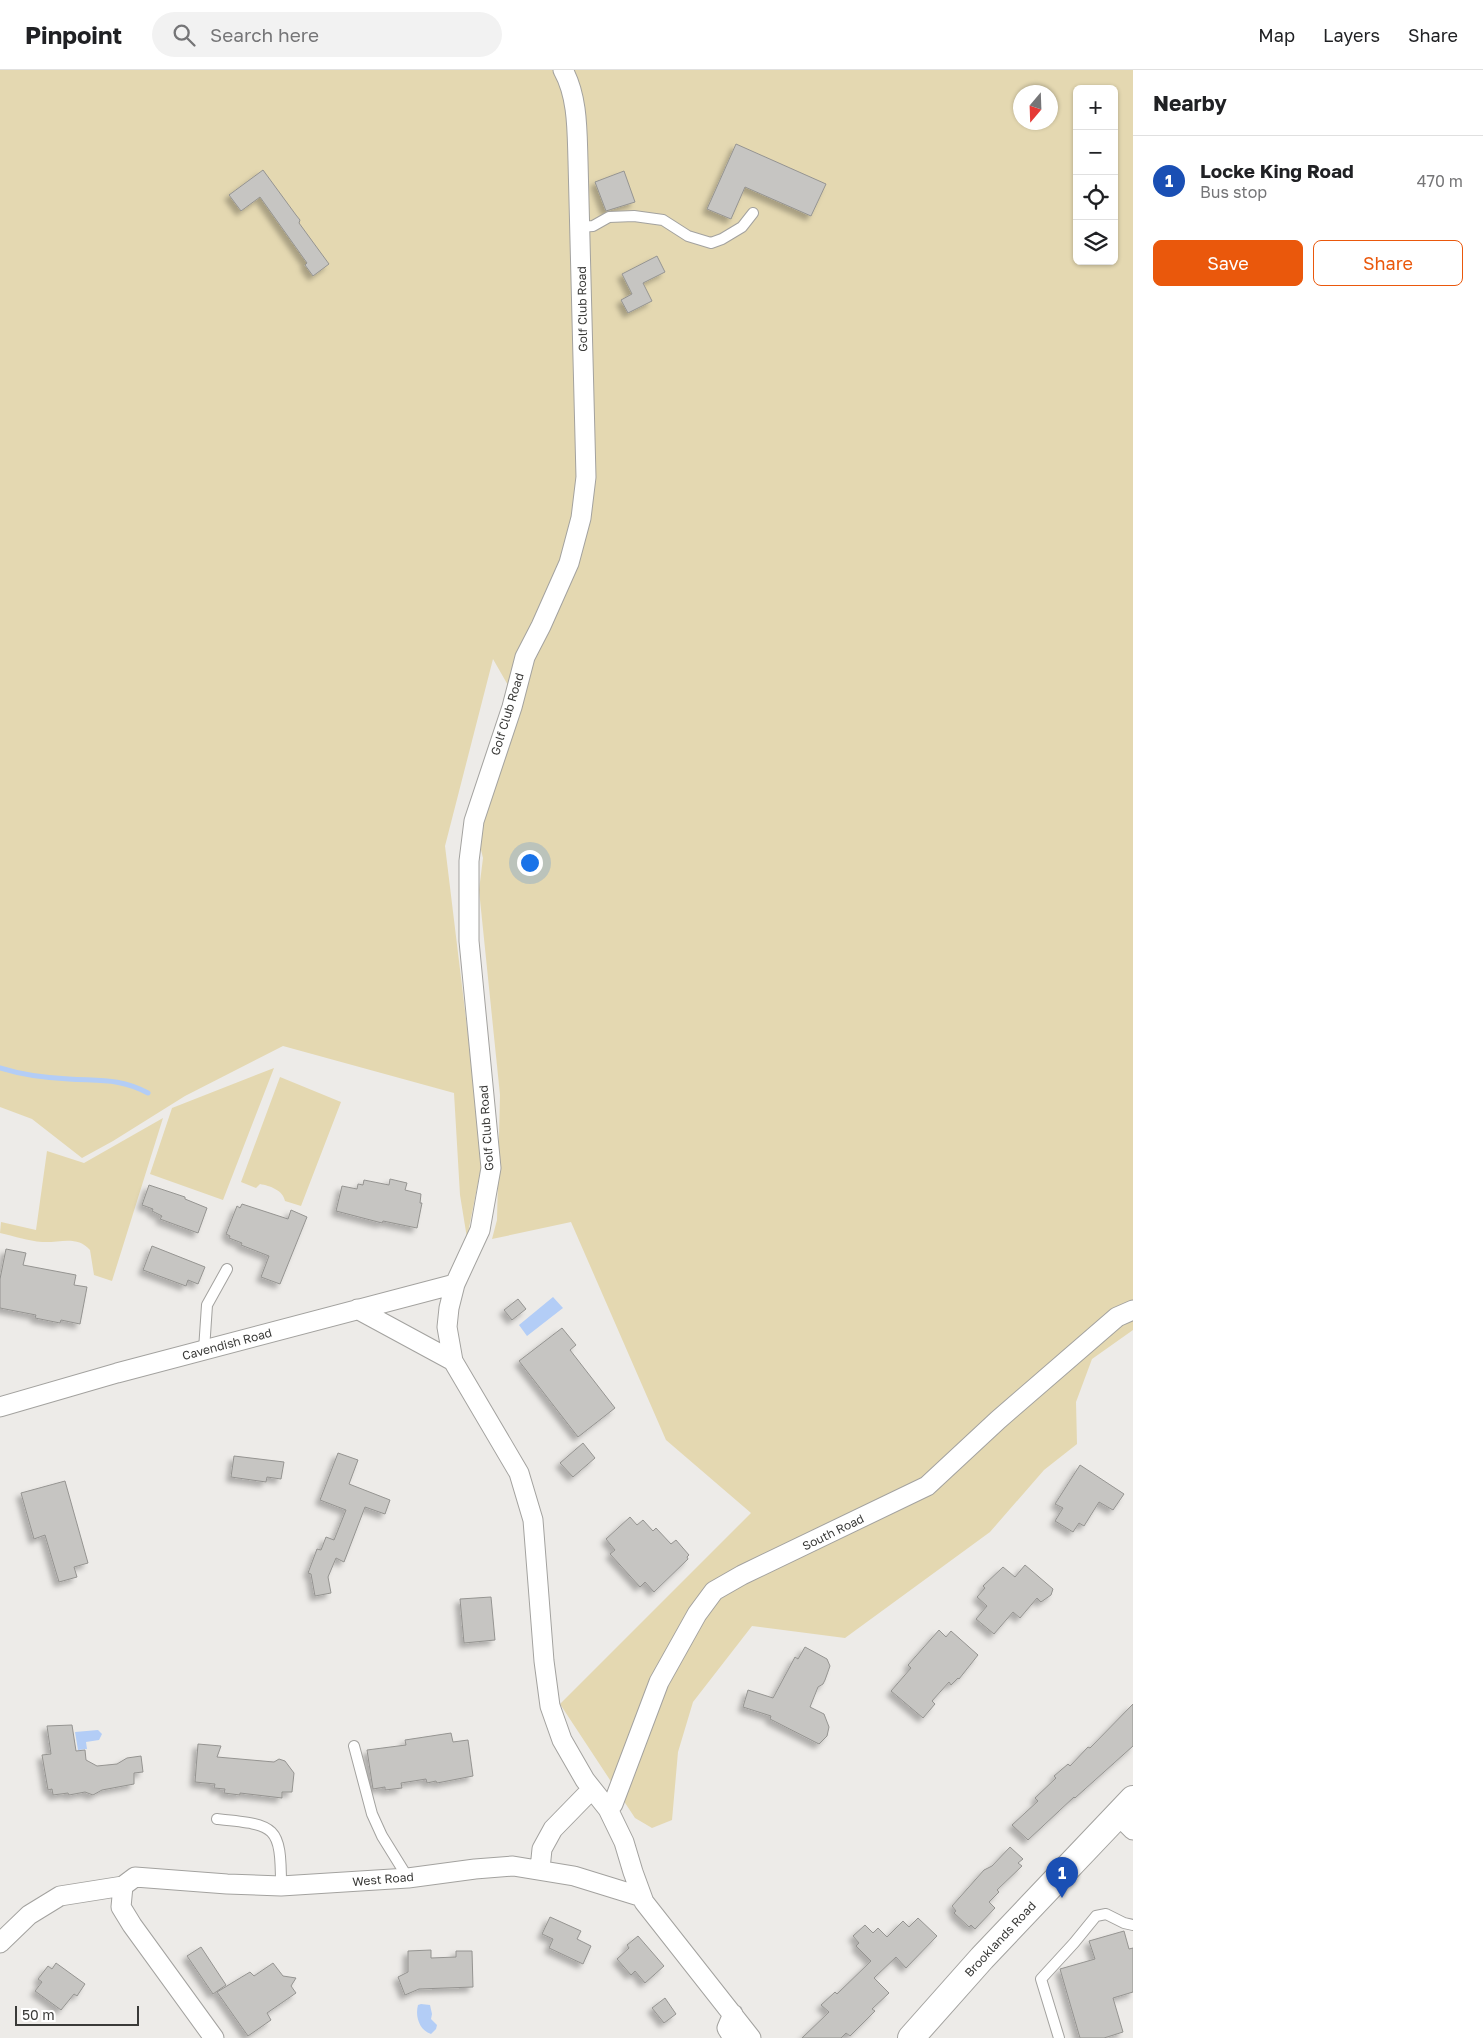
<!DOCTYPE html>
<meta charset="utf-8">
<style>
:root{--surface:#fff;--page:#f2f2f2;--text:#202124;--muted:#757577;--line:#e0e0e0;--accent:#ea580c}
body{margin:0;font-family:"Golos Text",sans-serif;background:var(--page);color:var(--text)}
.controls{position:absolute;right:15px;top:15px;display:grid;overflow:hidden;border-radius:8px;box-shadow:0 1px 4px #0004}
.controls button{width:45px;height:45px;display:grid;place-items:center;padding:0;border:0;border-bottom:1px solid var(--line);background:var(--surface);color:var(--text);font:25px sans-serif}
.compass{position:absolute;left:1013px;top:15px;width:45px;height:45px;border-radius:50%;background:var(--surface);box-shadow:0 1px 4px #0004;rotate:199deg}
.scale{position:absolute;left:15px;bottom:12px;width:124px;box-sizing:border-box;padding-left:5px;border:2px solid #3a3a38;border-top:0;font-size:14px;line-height:18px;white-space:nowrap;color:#3a3a38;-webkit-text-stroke:4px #fff;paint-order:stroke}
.you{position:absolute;left:529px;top:792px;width:18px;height:18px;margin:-12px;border:4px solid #fff;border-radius:50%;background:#1a73e8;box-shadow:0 0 0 8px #1a73e833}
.badge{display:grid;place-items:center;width:32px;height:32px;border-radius:50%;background:var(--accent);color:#fff;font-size:16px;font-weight:700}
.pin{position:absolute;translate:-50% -41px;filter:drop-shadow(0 1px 2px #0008)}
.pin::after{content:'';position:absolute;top:26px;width:18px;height:15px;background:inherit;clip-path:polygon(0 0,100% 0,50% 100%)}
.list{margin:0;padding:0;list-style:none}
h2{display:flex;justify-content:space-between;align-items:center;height:65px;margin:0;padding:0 20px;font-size:21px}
h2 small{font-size:16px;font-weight:400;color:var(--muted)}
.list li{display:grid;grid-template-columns:32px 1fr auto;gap:15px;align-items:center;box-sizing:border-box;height:90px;padding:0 20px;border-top:1px solid var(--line)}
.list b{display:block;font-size:19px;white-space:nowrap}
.list p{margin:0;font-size:16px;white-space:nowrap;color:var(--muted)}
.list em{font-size:16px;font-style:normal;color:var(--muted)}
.actions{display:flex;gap:10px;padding:15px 20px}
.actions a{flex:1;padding:11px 0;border:1px solid var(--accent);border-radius:8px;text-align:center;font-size:18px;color:var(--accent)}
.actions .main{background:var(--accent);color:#fff}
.icon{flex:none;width:28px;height:28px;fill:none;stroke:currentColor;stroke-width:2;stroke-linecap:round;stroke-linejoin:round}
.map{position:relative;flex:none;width:1133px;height:1968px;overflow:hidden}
header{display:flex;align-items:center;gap:30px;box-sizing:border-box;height:70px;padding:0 25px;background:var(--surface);border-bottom:1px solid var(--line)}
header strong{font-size:24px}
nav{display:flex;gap:28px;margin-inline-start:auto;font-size:18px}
.search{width:350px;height:45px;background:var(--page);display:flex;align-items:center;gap:12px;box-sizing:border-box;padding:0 18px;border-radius:28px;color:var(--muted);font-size:19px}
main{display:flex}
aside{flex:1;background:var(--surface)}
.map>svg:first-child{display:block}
</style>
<header>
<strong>Pinpoint</strong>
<div class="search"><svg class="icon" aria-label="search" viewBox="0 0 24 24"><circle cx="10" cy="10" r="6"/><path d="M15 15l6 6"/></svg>Search here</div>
<nav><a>Map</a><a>Layers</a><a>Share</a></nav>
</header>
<main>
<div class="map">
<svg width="1133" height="1968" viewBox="0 0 1133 1968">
<defs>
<filter id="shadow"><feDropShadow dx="-4.5" dy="4.5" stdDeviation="2.5" flood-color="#0004"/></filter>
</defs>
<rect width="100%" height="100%" fill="#edebe8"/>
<path fill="#e4d8b1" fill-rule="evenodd" d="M0,0h1133v1260l-41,29 -16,43 1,42 -33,26 -54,62 -145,106 -93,-12 -59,76 -15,50 -6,68 -20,8 -17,-10 -75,-114 191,-191 -85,-73 -95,-218 -79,17 5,-19 3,-125 -21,-205 4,-32 -9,-37 35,-134 -16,-28 -48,187 27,222 9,100 -14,70 -7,-43 -6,-102 -171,-47 -98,50 -72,45 -31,17 -50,-39 -32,-12zM1077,19h37v172h-37zM1021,22h29v30h-29z
M274,998l-51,132 -73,-26 22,-66z
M280,1007l61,25 -40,104 -16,-5c-2,-11 -15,-15 -25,-17l-4,4 -15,-6z
M163,1048l-51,163 -18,-6 -4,-25c-13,-15 -30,-7 -48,-8 -14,-1 -28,-6 -42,-9l1,-11 35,8 11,-79 37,12z"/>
<path fill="#b3cdf6" d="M553,1227l10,11 -36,28 -8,-11z
M98,1660l4,4 -3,6 -13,2 1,7 -9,1 -3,-18z
M421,1934l9,1 2,9 -1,5 6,6 -1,4 -5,5c-12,-4 -16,-18 -13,-29z"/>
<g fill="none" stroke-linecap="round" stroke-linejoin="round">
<path stroke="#b3cdf6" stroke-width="5" d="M0,998c22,7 45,10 69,11 30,2 51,-1 79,14"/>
</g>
<path fill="#c6c5c2" stroke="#959491" filter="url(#shadow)" d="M736,74l90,40 -15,32 -66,-29 -14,32 -24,-10z
M263,100l33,45 4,5 -1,3 30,41 -16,12 -8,-11 2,-2 -47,-66 -19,14 -12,-16z
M624,101l11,31 -29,9 -11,-29z
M657,186l8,16 -22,11 9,18 -24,12 -7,-13 11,-6 -10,-20z
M390,1109l17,4 -2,7 16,4 -1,9h2l-5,25 -34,-7 -1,2 -46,-12 6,-25 15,3 1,-5 5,1 1,-5 25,5z
M149,1115l36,12v2l22,9 -9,25 -38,-14 2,-3 -10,-5 1,-2 -11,-4z
M242,1134l46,15 3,-9 16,7 -27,67 -19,-7 8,-21 -28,-11 1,-2 -13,-5 1,-2 -4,-2 11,-28 3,2z
M152,1176l53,21 -7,17 -10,-4 -2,6 -43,-16z
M6,1179l20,4 -3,12 53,10 -2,10 13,2 -7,37 -19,-4 -1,3 -25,-5 1,-3 -36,-7v-29z
M518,1229l8,10 -14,11 -8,-10z
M562,1258l14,17 -6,5 45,58 -37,29 -59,-76z
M583,1373l12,15 -22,19 -13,-14z
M338,1383l20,7 -9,24 41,16 -5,14 -20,-7 -21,55 -8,-4 -8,19 3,16 -16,3 -4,-22 -3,-1 9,-24 4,1 5,-13 8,3 12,-30 -26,-10z
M234,1386l50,6 -3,17 -14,-2 -1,5 -35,-5z
M1080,1395l44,29 -11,16 -14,-8 -15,24 -5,-3 -6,9 -18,-11 8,-13 -8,-4z
M65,1411l23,82 -14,4 3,10 -18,5 -14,-47 -11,4 -13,-46z
M630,1447l7,8 6,-5 10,11 3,-3 15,16 5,-4 13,15 -2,2 1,2 -34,33 -9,-10 -5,5 -30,-33 5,-4 -9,-11z
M1025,1495l28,24 -2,6 -10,7 -4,-4 -17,20 -7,-6 -19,22 -18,-15 11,-13 -10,-9 8,-9 -2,-2 20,-19 12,10z
M491,1527l4,43 -31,3 -4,-44z
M939,1560l7,7 5,-6 27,24 -19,24 -1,-1 -7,7 -2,-3 -17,19 3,3 -12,14 -32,-27 20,-23 -3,-3z
M805,1577l22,12 3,7 -5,14 -2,4 -5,3 -8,20 14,7 5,13 -2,9 -8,8 -49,-25 1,-3 -28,-9 5,-17 25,8 22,-41 3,2z
M1133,1634v42l-58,52 -1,-1 -46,43 -16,-15 26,-24 -3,-3 21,-20 -2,-2 14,-12 2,2 18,-19 2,1z
M72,1655l4,26 9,-1 1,10 11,6 20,-2 10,-6 14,-2 2,16 -9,1v11l-32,6 -9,5 -8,-3 -16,3 -1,-2 -15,2 -1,-6 -4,1 -6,-35 9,-1 -4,-28z
M451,1663l2,9 15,-2 5,36 -36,7 -1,-2 -9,2 -1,-4 -25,4 1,5 -17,2v-3l-12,2 -6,-39 39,-5 -1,-5z
M198,1674l23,2 -4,11 57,5 5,-3 6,2 9,12 -2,19h-10v6l-42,-5v2l-16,-2 1,-4 -11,-1 1,-4 -20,-2z
M1010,1777l13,12 -5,4 4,3 -25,24 2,2 -10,10 6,6 -20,21 -4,-4 -2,2 -15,-14 2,-2 -4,-5 32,-36 8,-4z
M550,1847l31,14 -4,8 14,7 -8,18 -34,-16 4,-9 -11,-5z
M918,1848l19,18 -31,32 -10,-11 -22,21 15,15 -17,16 3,2 -25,25 -4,-3 -5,5h-39l27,-26 -8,-7 14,-13 2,2 34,-33 -15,-15 3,-3 -6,-7 12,-11 8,8 5,-5 9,9 16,-16 6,6z
M1124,1861l5,18 4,-1v44l-20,6 10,34 -19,6h-24l-20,-69 35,-10 -6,-18z
M638,1866l26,30 -19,17 -10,-12 -4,4 -14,-16 12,-11 -2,-3z
M201,1877l25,38 -13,9 -26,-38z
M431,1880v8l25,-1v-6h16l1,36 -54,2 -14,6 -7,-18 10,-5v-21z
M56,1893l29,21 -8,12 -3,-2 -13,16 -26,-19 7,-9 -4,-3 10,-13 4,3z
M273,1893l10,13 13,2 -5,8 5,7 -29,20 4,7 -23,16 -31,-44 33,-20 4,4z
M665,1928l11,16 -12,9 -12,-15z"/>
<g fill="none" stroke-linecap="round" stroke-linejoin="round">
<g stroke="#a3a29f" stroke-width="12">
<path id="lane" d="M580,157l13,-1 16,-9 25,-1 29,4 25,16 23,7 11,-4 20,-12 11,-14
M204,1280l3,-45 20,-36
M354,1676l18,68 10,22 26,42
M217,1749c59,6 64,6 64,67
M1059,1968l-18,-59 33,-36 22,-27 10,-2 18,9 9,2"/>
</g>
<g stroke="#a3a29f" stroke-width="21">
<path id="street" d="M357,1239l96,52 66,112 14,47 11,141 6,45 12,34 23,40 23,29 16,33 9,30 11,30 107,136
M453,1291l-6,-34 2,-19 6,-24 25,-54 11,-62 -22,-227v-80l5,-40 38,-114 13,-50 16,-31 28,-63 12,-45 5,-41 -8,-316c-1,-30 0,-64 -15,-91
M0,1337l117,-34 338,-89
M608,1739l5,-5 46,-122 38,-68 17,-23 28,-16 185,-89 71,-66 119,-103 16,-7
M1118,1745l15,15
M540,1799l2,-20 11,-20 39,-40
M0,1873l29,-28 31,-19 63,-10
M214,1968l-82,-113 -11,-18 2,-21 12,-9 92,7 54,2 127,-8 67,-9 38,-3 61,10 68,21
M733,1968l-6,-10 6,-14"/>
</g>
<g stroke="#a3a29f" stroke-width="28">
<path id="secondary" d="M911,1968l71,-80 151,-159"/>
</g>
<use href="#lane" stroke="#fff" stroke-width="10"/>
<use href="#street" stroke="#fff" stroke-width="19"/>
<use href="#secondary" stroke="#fff" stroke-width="26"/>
</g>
<g text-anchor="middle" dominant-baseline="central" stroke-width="4" stroke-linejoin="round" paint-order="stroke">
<g font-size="12" fill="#3a3a38" stroke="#fff">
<text transform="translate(582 239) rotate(-91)">Golf Club Road</text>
<text transform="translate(507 644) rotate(-73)">Golf Club Road</text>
<text transform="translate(486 1058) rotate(-94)">Golf Club Road</text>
<text transform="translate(227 1274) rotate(-15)">Cavendish Road</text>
<text transform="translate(833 1462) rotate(-26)">South Road</text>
<text transform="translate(383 1809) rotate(-5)">West Road</text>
<text transform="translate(1000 1869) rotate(-47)">Brooklands Road</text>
</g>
</g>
</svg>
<div class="controls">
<button>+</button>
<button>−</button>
<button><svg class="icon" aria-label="locate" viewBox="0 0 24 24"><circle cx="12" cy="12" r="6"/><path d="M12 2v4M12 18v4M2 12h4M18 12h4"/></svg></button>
<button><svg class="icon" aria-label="layers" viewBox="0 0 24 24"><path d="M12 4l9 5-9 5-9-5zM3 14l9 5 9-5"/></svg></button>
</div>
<svg class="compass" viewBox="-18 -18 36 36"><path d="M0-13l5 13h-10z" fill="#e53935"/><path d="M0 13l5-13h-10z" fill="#757577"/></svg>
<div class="scale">50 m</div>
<div class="you"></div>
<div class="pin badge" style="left:1062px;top:1828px;background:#1a4fb4">1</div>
</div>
<aside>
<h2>Nearby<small></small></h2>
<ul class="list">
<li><span class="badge" style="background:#1a4fb4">1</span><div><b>Locke King Road</b><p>Bus stop</p></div><em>470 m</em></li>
</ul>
<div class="actions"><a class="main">Save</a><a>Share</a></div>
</aside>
</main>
